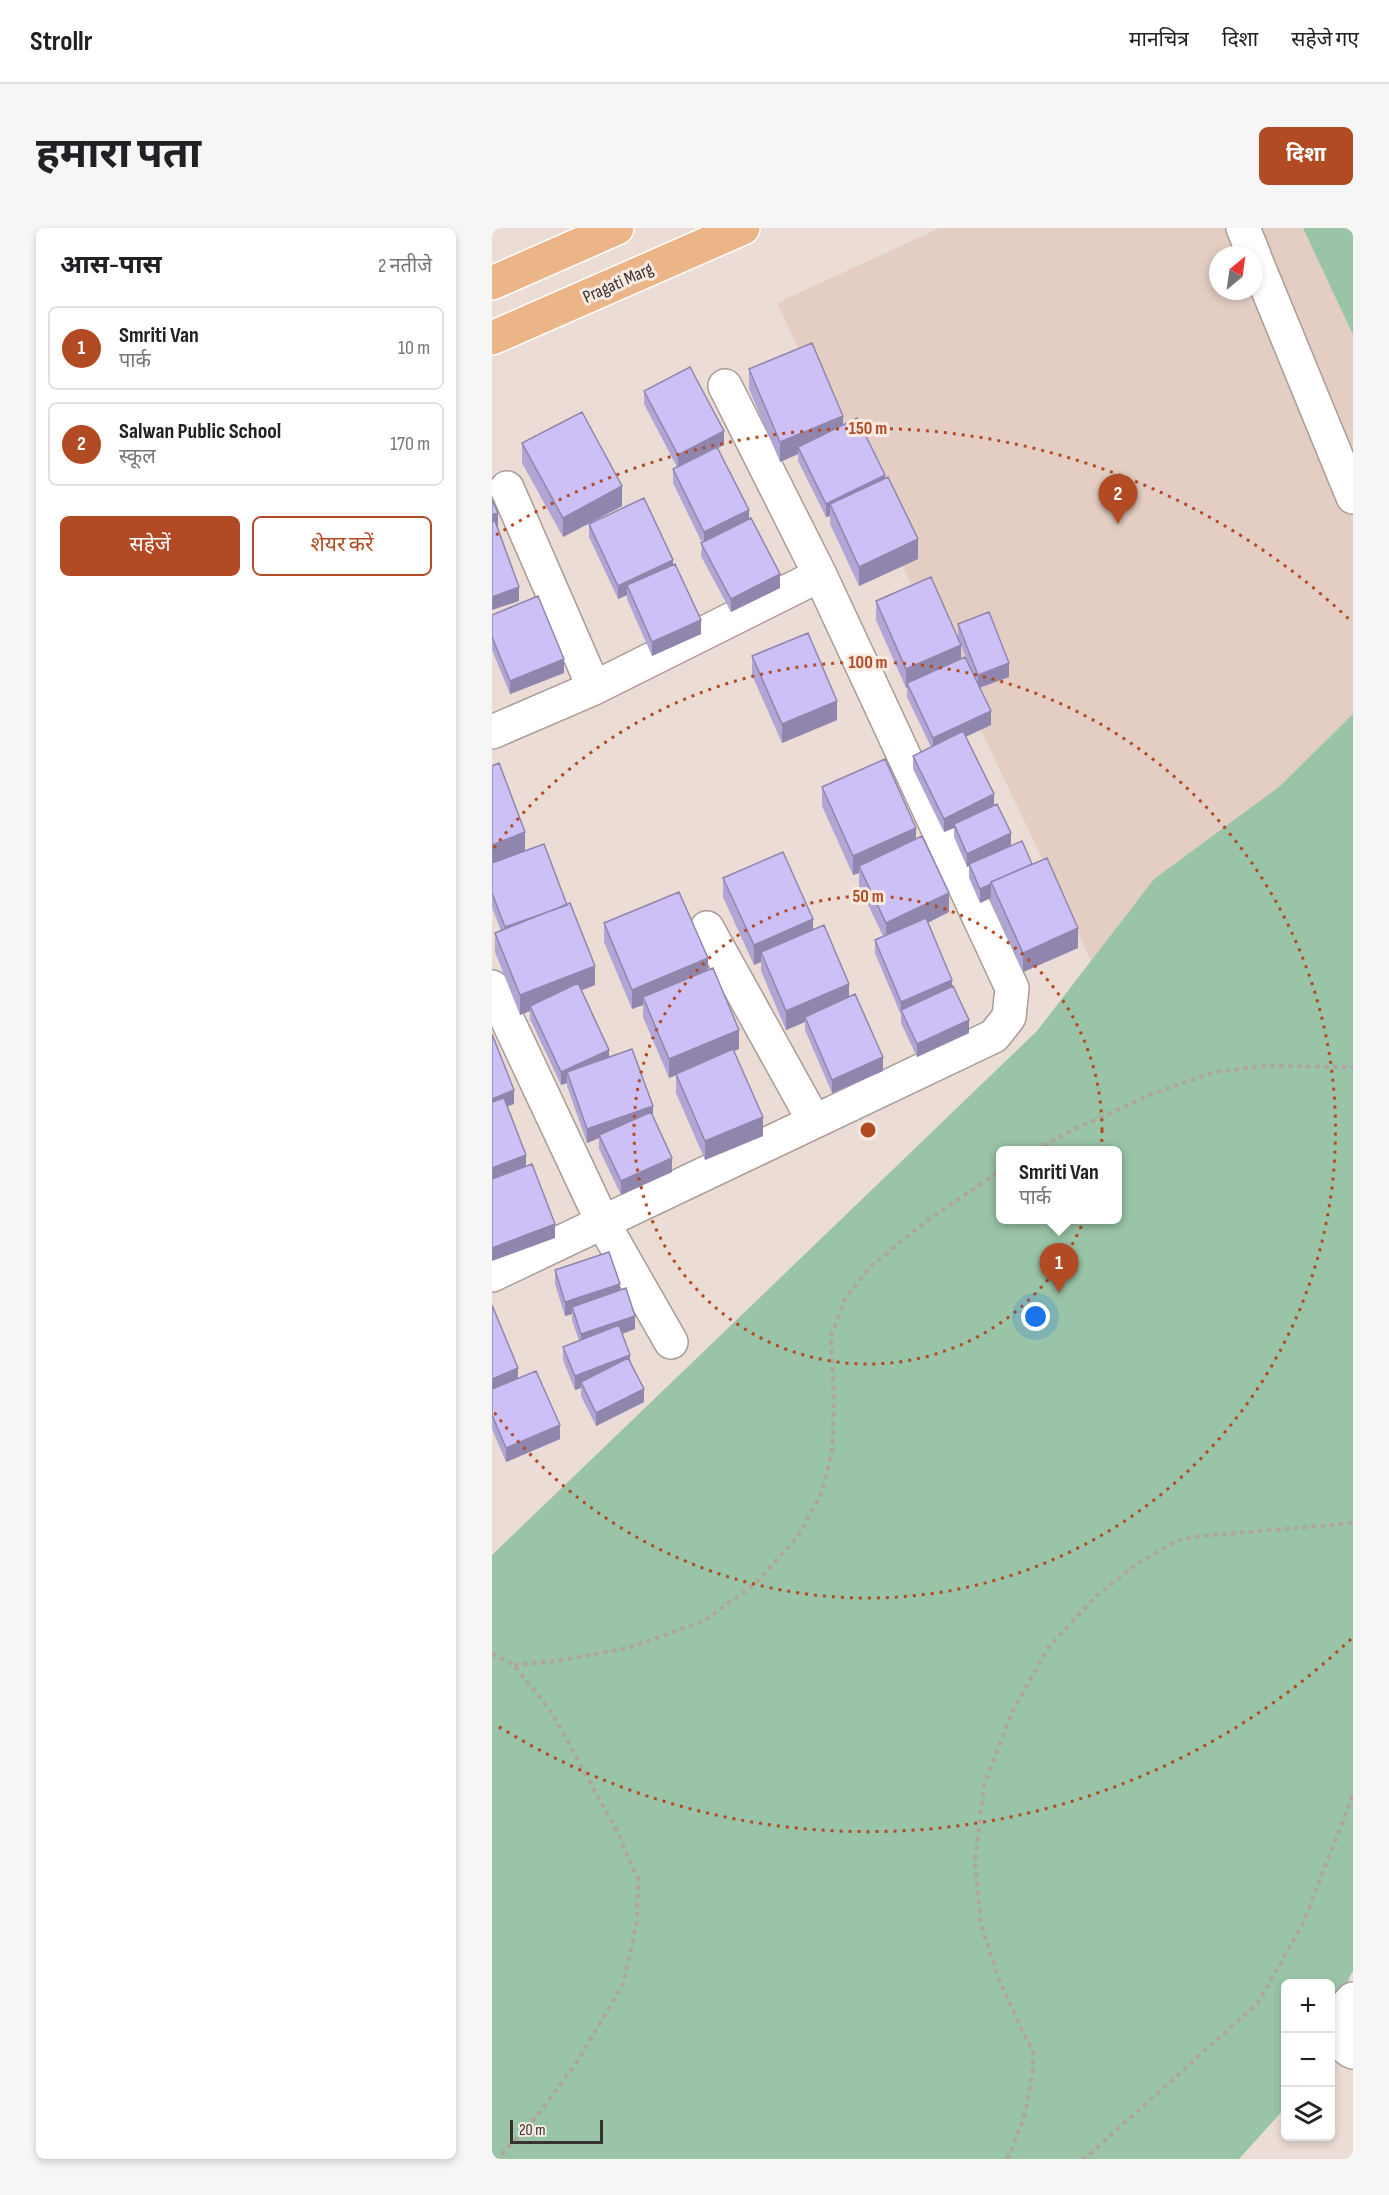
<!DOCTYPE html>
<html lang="hi">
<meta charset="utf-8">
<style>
:root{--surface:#fff;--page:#f6f6f6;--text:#202124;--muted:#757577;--line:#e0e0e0;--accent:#b24b24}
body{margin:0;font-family:"Sofia Sans Condensed","Noto Sans Devanagari",sans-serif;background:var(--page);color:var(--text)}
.controls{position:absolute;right:18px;bottom:18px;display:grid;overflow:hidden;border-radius:9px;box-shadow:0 3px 9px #0003}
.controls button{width:54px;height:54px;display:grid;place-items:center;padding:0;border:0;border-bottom:2px solid var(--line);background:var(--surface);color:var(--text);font:30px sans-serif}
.compass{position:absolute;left:717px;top:18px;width:54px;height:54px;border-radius:50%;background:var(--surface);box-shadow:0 3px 9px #0003;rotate:29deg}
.scale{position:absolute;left:18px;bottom:15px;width:93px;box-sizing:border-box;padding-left:6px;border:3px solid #38322f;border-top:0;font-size:16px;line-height:21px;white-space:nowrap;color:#38322f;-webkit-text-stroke:4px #f9eae2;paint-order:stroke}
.you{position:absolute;left:544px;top:1089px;width:21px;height:21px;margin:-15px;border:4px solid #fff;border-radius:50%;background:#1a73e8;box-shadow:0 0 0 9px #1a73e833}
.badge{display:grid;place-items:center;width:39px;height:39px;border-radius:50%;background:var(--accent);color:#fff;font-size:20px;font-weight:700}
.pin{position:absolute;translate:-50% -50px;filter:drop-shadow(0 2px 3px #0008)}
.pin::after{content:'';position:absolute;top:32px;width:21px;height:18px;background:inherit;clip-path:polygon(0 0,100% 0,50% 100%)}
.popup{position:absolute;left:504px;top:918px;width:126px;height:78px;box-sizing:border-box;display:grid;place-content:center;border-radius:9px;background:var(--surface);filter:drop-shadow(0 2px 4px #0005);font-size:20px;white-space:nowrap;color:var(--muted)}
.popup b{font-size:22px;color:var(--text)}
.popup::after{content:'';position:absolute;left:50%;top:100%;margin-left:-12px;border:12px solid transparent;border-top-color:var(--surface)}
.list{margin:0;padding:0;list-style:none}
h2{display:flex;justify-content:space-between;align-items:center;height:78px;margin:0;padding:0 24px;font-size:26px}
h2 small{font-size:20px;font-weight:400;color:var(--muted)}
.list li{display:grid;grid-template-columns:39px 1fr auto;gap:18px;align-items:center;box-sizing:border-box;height:84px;margin:0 12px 12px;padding:0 12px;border:2px solid var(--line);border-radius:9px}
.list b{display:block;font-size:22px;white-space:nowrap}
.list p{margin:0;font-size:20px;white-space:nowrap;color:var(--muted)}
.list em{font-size:20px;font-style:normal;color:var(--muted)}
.actions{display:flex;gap:12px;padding:18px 24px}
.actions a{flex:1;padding:14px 0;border:2px solid var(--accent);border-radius:9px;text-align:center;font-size:21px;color:var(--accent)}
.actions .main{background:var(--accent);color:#fff}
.icon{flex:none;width:33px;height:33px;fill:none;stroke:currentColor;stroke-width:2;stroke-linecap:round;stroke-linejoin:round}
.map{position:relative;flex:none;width:861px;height:1931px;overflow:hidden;border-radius:9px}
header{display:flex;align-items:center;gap:36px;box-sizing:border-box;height:84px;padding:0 30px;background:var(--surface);border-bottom:2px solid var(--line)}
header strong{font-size:28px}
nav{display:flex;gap:33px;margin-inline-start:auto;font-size:21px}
.intro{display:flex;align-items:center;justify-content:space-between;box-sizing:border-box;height:144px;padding:0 36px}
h1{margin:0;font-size:42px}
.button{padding:15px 27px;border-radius:9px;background:var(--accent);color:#fff;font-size:21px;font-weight:700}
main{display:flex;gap:36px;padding:0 36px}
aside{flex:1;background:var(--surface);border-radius:9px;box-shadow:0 3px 9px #0003}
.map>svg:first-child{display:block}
</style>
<header>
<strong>Strollr</strong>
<nav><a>मानचित्र</a><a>दिशा</a><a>सहेजे गए</a></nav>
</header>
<div class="intro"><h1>हमारा पता</h1><a class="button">दिशा</a></div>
<main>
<aside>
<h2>आस-पास<small>2 नतीजे</small></h2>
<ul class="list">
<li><span class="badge">1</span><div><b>Smriti Van</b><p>पार्क</p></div><em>10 m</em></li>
<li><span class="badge">2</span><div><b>Salwan Public School</b><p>स्कूल</p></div><em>170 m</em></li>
</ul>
<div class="actions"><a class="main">सहेजें</a><a>शेयर करें</a></div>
</aside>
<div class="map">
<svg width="861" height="1931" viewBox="0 0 861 1931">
<rect width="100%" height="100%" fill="#ebdcd5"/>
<path fill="#e4cec4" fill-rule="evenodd" d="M448,0h363l50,107v379l-73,72 -126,93 -63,82 -314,-658zM726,27h36v36h-36z"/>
<path fill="#99c4a7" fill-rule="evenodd" d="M811,0h50v107z
M861,486v1256l-22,47 -1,-33h-44l-1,124 -46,51h-747v-604l545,-524 117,-152 126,-93zM508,922h118v70h-118z"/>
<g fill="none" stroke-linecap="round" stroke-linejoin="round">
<g stroke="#a99b95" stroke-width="36">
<path id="minor" d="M751,0l11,27
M762,28l99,241
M15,260l87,200
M0,504l102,-44 226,-113
M215,700l107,193
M0,759l111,236 68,119
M0,1047l502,-239 15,-19 3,-29 -192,-413 -95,-189
M861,1771c-6,6 -14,15 -15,25 -2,9 6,25 15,28"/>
</g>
<g stroke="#fff" stroke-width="36">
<path id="major" d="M0,55l125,-55
M0,110l251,-110"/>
</g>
<path stroke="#b0a49f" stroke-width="4" stroke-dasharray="4.5 4.5" stroke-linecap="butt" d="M543,922l42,-22 77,-35 61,-21 50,-6 88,1
M0,1426l22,11 38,48 66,120 20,46 -1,43 -14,62 -44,75 -49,66 -33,34
M22,1437l43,-4 71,-13 76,-27 52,-38 42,-47 24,-44 10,-42 2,-49 -3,-65 15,-39 25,-31 58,-47 71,-48
M515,1931l5,-9 14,-40 7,-40v-19l-11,-20 -23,-52 -18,-54 -6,-63 9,-77 28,-73 36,-64 48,-52 41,-32 41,-24 25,-4 150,-13
M590,1931l7,-4 169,-152 45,-80 50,-128"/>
<use href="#minor" stroke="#fff" stroke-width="33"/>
<use href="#major" stroke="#ecb587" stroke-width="33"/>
</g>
<path fill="#b0a5d4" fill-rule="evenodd" d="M257,141l94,56 42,54 33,80 -59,27 -29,-62v-8l-4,1 -28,-56v-7l-18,8 -31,-73z
M152,163l80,54 -7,3 63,140 -49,24 -30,-56 1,-13 -29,-60v-14l4,-2 -33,-63z
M30,215l100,63 -59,31 -41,-74z
M97,296l84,41 28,69 -49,22 -25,-57v-4l-9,4 -29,-62z
M384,373l82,36v-13l51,53 -29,11 11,37 -26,12 46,109 21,18 46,84 -55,24 -32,-70v-4l-11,5 -11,-25v-12l-2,1 -13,-30v-9l-10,4 -31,-63v-13l18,-9 -24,-50v-9h-1l-30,-68zM469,417l5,13 -5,1z
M0,387l72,58 -54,21 -18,-44z
M260,428l85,64 -55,23 -30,-68z
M0,538l33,85 70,134 -13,5 27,67 44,59 19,56 -51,23 -22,-46v-11l-12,5 -20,-57v-3l-6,2 -31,-66v-8l-10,4 -25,-63v-19l6,-2 -9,-24z
M330,559l94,52 33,73 -21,11 41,110 -52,24 -16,-34v-8l-26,-62v-13l8,-4 -24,-50v-13l-6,2 -31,-69z
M231,650l90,52 36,67 34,74 -51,22 -27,-63v-8l-19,8 -25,-59v-9l-7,3 -31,-68z
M112,695l104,47 31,79 -5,2 29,85 -58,24 -29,-67v-18l-7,3 -26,-61v-12l-11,4 -28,-67z
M63,1042l65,20 15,39 -13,5 22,68 -48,24 -15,-30v-8l-6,2 -12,-30v-13l16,-6 -7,-21v-6l-7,2 -10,-32z
M0,1077l26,73 42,61 -54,23 -14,-33z"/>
<path fill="#9086ad" d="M351,188v19l-45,12v7l-18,8v-20z
M232,203v14l-46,23v-13z
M393,247v13l-55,16v12l-4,1v-13z
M130,258v20l-59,31v-19z
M257,282v14l-45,22v-14z
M6,285v14l-6,2v-14z
M426,311v20l-59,27v-19z
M181,332v14l-46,11v10l-9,4v-13z
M288,346v14l-49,24v-13z
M27,359v14l-27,9v-13z
M209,392v14l-49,22v-14z
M469,417v20l-54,18v5h-1v-19z
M72,431v14l-54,21v-13z
M517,435v14l-31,11v-13z
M345,473v19l-55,23v-19z
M499,483v14l-58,27v-14z
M502,566v13l-40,17v4l-10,4v-13z
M424,600v20l-57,18v7l-6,2v-19z
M33,604v19l-33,13v-19z
M519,605v14l-42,17v2l-2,1v-13z
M499,656v14l-11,5v-14z
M457,665v19l-63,31v-20z
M75,677l-62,36v-14z
M321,691v20l-52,13v10l-7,3v-20z
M586,700v20l-55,24v-19z
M216,730v20l-65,19v8l-11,4v-19z
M103,738v19l-63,25 -2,-4v5l-10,4v-20z
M460,752v14l-51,16v5v-13z
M357,756v20l-44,13v5l-19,8v-19z
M477,792v13l-52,24v-13z
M247,802v19l-70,29v-19z
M117,822v13l-42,9v11l-6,2v-13z
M391,829v14l-51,22v-13z
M22,862v14l-22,8v-13z
M161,878v14l-54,15v3l-12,5v-14z
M271,889v19l-58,24v-19z
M34,927v14l-34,13v-14z
M180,930v14l-51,23v-14z
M63,996v14l-63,23v-13z
M128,1056v13l-48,10v7l-7,2v-14z
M143,1088v13l-54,19v-14z
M138,1127v13l-49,14v6l-6,2v-14z
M26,1140v13l-26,11v-13z
M152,1161v13l-48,24v-13z
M68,1197v14l-54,23v-14z"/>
<path fill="#cdc0f7" stroke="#9086ad" stroke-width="1.5" d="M320,115l31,73 -63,26 -31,-73z
M198,139l34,64 -46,24 -34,-64z
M90,184l40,74 -59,32 -41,-75z
M365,190l28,57 -59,29 -28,-57z
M225,219l32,63 -45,22 -31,-63z
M396,249l30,62 -59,28 -29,-63z
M152,270l29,62 -55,26 -29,-62z
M0,272l6,13 -6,2z
M259,290l29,56 -49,25 -30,-56z
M3,293l24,66 -27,10v-75z
M183,336l26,56 -49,22 -25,-57z
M439,349l30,68 -55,24 -30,-68z
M46,368l26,63 -54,22 -18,-44v-22z
M497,384l20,51 -31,12 -20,-51z
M316,405l29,68 -55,23 -30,-68z
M473,429l26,54 -58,27 -26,-55z
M471,503l31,63 -50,25 -31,-63z
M393,531l31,69 -63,28 -31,-69z
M7,535l26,69 -33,13v-79z
M505,576l14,29 -44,21 -13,-30z
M430,608l27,57 -63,30 -27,-57z
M530,613l10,23 -41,18v2l-11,5 -11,-25z
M52,616l23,61 -62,22 -13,-34v-30z
M291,624l30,67 -59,26 -31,-67z
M555,630l31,70 -55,25 -32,-71z
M187,664l29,66 -76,32 -28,-67z
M78,675l25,63 -75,29 -25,-62z
M434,690l26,62 -51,22 -26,-62z
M332,697l25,59 -63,27 -25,-59z
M221,740l26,62 -70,29 -26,-62z
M86,755l31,67 -48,22 -31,-66z
M461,758l16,34 -52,24 -16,-34z
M363,766l28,63 -51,23 -27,-63z
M0,806l22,56 -22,9z
M140,821l21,57 -66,23 -20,-57z
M241,821l30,68 -58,24 -29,-67z
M12,870l22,57 -34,13v-66z
M159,884l21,46 -51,23 -22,-46z
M40,936l23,60 -63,24v-69z
M117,1024l11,32 -55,18 -10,-32z
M134,1060l9,28 -54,18 -9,-27z
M0,1077l26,63 -26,11z
M127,1097l11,30 -55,21 -12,-29z
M136,1130l16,31 -48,24 -15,-31z
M44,1143l24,54 -54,23 -14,-33v-26z"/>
<g fill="none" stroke="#b24b24" stroke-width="3" stroke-dasharray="3 6">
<circle cx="376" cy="902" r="234"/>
<path d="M2 620A468 468 0 1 1 2 1184"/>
<path d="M859 1411A702 702 0 0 1 4 1497M4 307A702 702 0 0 1 859 393"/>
</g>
<g text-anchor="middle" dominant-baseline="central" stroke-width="6" stroke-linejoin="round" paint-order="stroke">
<g font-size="18" fill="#38322f" stroke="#f9eae2">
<text transform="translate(126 55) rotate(-24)">Pragati Marg</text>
</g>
</g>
<circle cx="376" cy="902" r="9" fill="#b24b24" stroke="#f9eae2" stroke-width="3"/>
<g font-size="18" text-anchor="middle" font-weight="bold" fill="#b24b24" stroke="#f9eae2" stroke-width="6" stroke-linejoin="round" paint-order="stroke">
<text x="376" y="206">150 m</text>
<text x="376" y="440">100 m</text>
<text x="376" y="674">50 m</text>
</g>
</svg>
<div class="controls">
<button>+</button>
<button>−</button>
<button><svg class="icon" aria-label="layers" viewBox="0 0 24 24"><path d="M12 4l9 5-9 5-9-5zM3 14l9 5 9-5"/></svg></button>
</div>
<svg class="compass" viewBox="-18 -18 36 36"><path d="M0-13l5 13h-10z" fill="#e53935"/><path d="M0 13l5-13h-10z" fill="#757577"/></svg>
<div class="scale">20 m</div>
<div class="you"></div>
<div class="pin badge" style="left:567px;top:1065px">1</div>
<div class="popup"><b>Smriti Van</b>पार्क</div>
<div class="pin badge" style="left:626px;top:296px">2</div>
</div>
</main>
